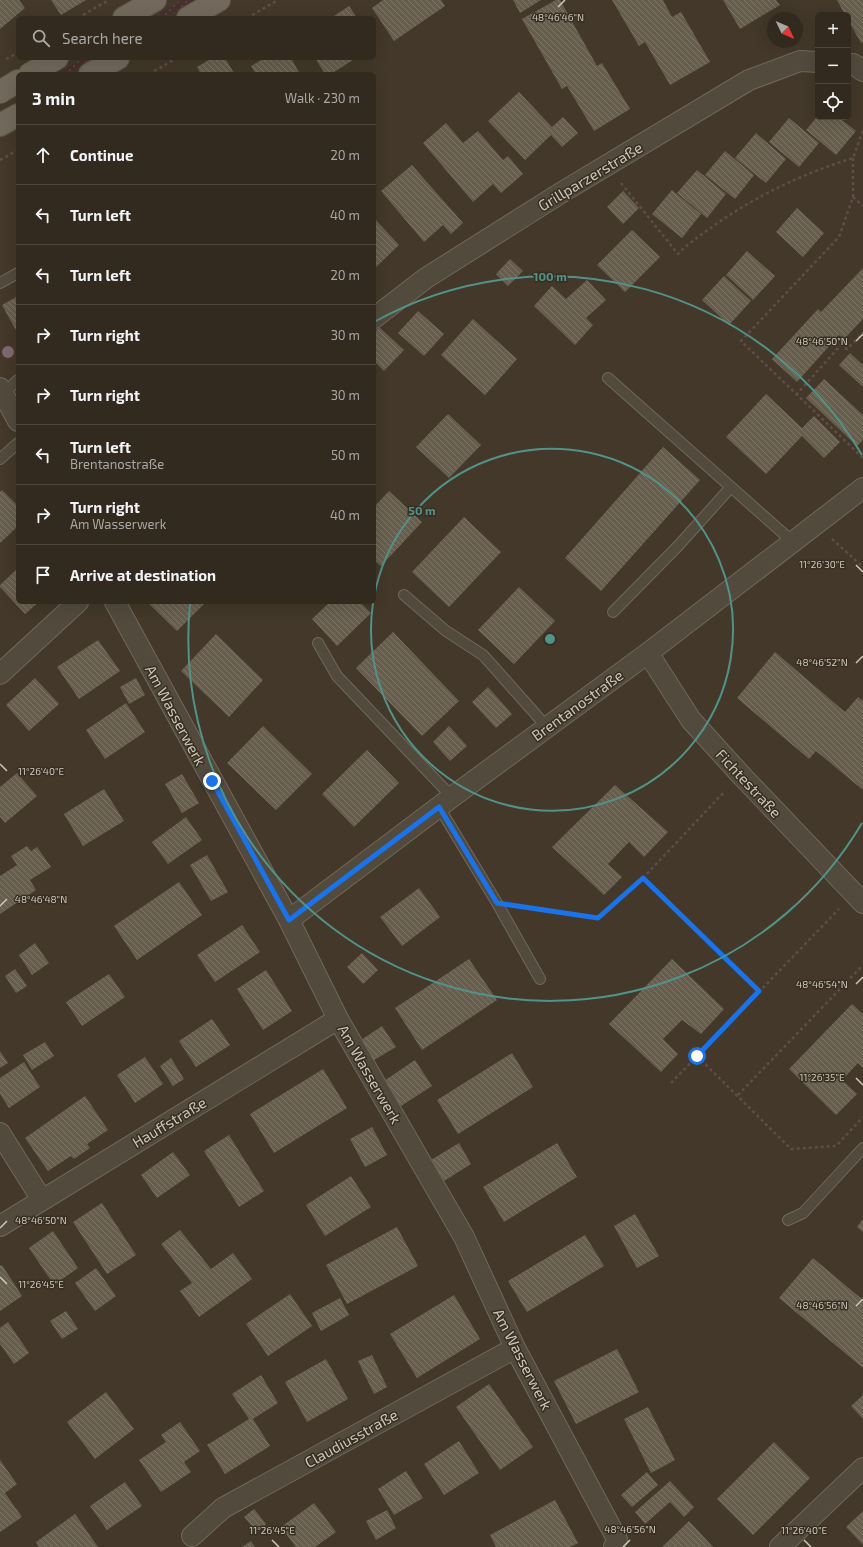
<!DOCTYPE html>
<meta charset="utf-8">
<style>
:root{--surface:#322a1f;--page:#3a3228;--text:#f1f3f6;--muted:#a8a7a4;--line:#4d463d}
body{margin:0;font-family:"Exo 2",sans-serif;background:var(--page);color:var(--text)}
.controls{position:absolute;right:12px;top:12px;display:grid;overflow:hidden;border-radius:6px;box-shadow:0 4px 16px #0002}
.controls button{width:36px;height:36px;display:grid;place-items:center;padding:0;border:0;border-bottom:1px solid var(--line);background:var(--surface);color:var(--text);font:20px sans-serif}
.compass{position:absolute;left:767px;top:12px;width:36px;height:36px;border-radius:50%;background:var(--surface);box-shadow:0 4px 16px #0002;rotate:134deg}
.stop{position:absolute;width:12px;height:12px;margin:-9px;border:3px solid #1a73e8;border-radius:50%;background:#fff}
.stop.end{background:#1a73e8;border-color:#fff;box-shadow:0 1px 4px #0008}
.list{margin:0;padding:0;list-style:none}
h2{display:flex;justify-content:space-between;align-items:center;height:52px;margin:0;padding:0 16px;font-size:17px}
h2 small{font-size:13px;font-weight:400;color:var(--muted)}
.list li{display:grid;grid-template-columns:26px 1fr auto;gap:12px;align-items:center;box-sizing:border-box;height:60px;padding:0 16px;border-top:1px solid var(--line)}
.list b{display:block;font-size:15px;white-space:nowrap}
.list p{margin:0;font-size:13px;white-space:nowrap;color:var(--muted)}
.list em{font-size:13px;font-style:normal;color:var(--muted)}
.icon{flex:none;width:22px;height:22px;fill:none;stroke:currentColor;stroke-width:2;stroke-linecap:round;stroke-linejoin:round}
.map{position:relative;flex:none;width:863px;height:1547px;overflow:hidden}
.search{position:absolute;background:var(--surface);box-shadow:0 4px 16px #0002;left:16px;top:16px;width:360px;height:44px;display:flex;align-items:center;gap:10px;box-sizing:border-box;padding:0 14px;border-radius:6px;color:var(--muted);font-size:15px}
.panel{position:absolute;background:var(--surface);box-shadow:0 4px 16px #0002;left:16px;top:72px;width:360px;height:532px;border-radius:6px}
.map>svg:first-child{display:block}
</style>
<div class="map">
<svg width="863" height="1547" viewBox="0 0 863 1547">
<defs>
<pattern id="grass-dots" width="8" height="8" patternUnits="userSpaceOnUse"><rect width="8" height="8" fill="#462f2d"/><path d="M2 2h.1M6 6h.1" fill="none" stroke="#604c4a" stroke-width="1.8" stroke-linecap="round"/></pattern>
<pattern id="building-back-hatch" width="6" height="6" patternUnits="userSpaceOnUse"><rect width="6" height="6" fill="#685e4e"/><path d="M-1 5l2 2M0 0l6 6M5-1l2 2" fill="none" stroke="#7c7466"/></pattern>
</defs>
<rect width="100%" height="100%" fill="#433829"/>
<path fill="url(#grass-dots)" d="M182,0h12l-31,18h-11z
M84,58h10l-28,16h-9z"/>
<path fill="url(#building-back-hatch)" d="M0,0h19l6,8 -25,21z
M51,0h35l-25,15z
M383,0h58l4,6 -51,35 -22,-33z
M513,0h28l-21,13z
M556,0h4l37,66 5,-3 28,46 -36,22 -27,-45 -5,3 -40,-70z
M612,0h51l9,17 9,-5 29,50 -40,23 -25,-43 -6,4z
M723,0h53l4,5 -40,24z
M837,0h26v42l-2,1 -13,-23v-5h-3z
M349,6l8,12h-26z
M212,58h13l9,15 -2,1h-31l-4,-7z
M265,58h26l9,16h-44l-5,-8z
M315,58h41l-25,16h-6z
M519,92l33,35 11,-10 15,16 -16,14 -11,-12 -26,25 -37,-39z
M817,117h21l18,14 -20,24 -30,-25z
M789,118l30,25 -20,24 -30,-25z
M446,123l17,20 15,-12 25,29 5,-4 15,18 -22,19 -8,-9 -20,18 -50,-59z
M756,133l30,26 -20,24 -31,-25z
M725,151l29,24 -19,24 -30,-24z
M412,165l51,58 -12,11 -8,-9 -19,17 -43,-51z
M697,170l29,24 -19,24 -30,-25z
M672,190l29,24 -19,24 -30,-24z
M623,191l16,17 -16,16 -16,-17z
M797,208l27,25 -21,24 -27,-25z
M374,218l25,27 -25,24z
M632,230l28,27 -35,35 -28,-27z
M747,251l28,25 -22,24 -27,-25z
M510,259l13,12 -15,15 -12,-12z
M863,268v51l-19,20 -5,-4 -42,47 -25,-23 46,-50 3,3z
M724,276l27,25 -22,24 -27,-25z
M587,280l19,20 -20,18 7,7 -18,20 -41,-39 18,-20 14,13z
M18,296v38l-16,-29z
M418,311l26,23 -20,22 -26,-23z
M473,319l44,40 -32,36 -44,-40z
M379,327l25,23 -20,21 -10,-10v-28z
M850,353l13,12v22l-24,-22z
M824,379l39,36v25l-6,6 -51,-48z
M766,394l36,34 12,-12 26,26 -16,16 -22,-22 -36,38 -40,-37z
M448,414l33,31 -32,33 -33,-31z
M663,447l37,33 -99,111 -36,-33z
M2,490l16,16v20l-18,17v-51z
M389,491l33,31 -41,44 -7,-6v-53z
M464,517l37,35 -52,55 -37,-35z
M18,568v34h21l-14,12 -25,-27v-2z
M519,587l36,34 -41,43 -36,-34z
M147,602h59l-29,29z
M330,602h30l11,11 -34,33 -25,-27z
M393,632l66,69 -37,35 -66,-68z
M216,634l47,46 -34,37 -48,-46z
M98,640l22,31 -41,28 -22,-32z
M775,652l70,60 13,-15 5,4v89l-47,-39 -7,8 -72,-61z
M35,678l24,26 -30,27 -23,-26z
M136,678l9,17 -16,9 -9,-17z
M488,687l24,27 -16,14 -24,-26z
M126,703l19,29 -40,27 -19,-29z
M263,726l49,48 -36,36 -49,-47z
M449,726l18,20 -17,15 -17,-19z
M367,750l32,33 -45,44 -32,-33z
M17,773l20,23 -32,27 -5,-6v-30z
M182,774l17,29 -17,10 -17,-29z
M615,785l53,47 -24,25 -15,-15 -21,22 14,13 -18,18 -52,-48z
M104,789l20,32 -41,25 -19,-32z
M186,817l16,23 -34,24 -16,-22z
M27,846l4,5 6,-4 14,20 -21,13 6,10 -36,24v-38l17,-11 -6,-9z
M207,855l21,37 -17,9 -21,-36z
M179,882l23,33 -65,45 -23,-34z
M419,888l21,29 -38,29 -22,-29z
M242,925l18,27 -45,30 -18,-27z
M35,943l14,20 -17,12 -13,-20z
M362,953l16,17 -15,14 -16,-17z
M469,959l28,41 -75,50 -27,-42z
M672,959l52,50 -23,25 -19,-14 -19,19 15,15 -17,18 -52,-48z
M15,969l12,17 -11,7 -11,-17z
M266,970l26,41 -29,19 -26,-41z
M109,974l16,23 -43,29 -16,-24z
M852,1004l11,10v54l-5,-5 -16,17 15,14 -21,21 -47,-46z
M212,1019l18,26 -34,22 -17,-26z
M382,1026l14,21 -22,13 -13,-20z
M45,1042l9,14 -22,14 -9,-15z
M0,1051l8,12 -8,5z
M512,1053l21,34 -75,47 -21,-34z
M145,1057l18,27 -28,19 -18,-28z
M171,1058l13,21 -11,7 -13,-20z
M415,1060l17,26 -31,20 -17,-25z
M24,1062l16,25 -31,21 -9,-14v-16z
M323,1069l24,39 -73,45 -24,-39z
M85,1096l23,34 -21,14 3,4 -16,11 -3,-3 -23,15 -23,-33z
M372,1127l15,28 -22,12 -15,-28z
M229,1135l35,56 -25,16 -35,-56z
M459,1143l12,21 -27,17 -13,-21z
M557,1143l20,34 -73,45 -21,-35z
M173,1152l17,23 -33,23 -16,-23z
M351,1176l20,31 -46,29 -19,-31z
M102,1203l34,52 -29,19 -34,-52z
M635,1214l24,42 -22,12 -23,-42z
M863,1219v13l-6,-5z
M397,1227l21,39 -71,38 -21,-39z
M180,1230l31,39 22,-16 19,26 -53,38 -19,-26 12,-8 -31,-39z
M53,1231l25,37 -24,17 -25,-37z
M585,1235l19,31 -77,46 -19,-31z
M813,1258l50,42v68l-84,-70z
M2,1265l20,31 -22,15v-45z
M96,1268l20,28 -21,15 -20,-28z
M290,1294l22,32 -44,30 -22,-32z
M454,1295l26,44 -63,39 -27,-44z
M340,1298l9,17 -28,16 -9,-18z
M66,1311l12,18 -16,10 -12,-18z
M8,1322l21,31 -15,11 -14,-20v-16z
M617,1349l22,43 -63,32 -22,-43z
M372,1355l15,32 -13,7 -16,-33z
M326,1359l22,40 -41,23 -22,-40z
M261,1375l17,28 -25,16 17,27 -45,28 -18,-29 42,-26 -17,-25z
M489,1384l44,63 -33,23 -44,-63z
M106,1392l28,37 -39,30 -28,-37z
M863,1395v24l-12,-13z
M648,1407l27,53 -24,13 -27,-54z
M180,1422l20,29 -16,11 7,10 -30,20 -22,-32 27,-18 -5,-7z
M459,1441l20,32 -35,22 -20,-31z
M774,1442l36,36 -57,57 -36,-36z
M0,1460l17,24 -12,9 17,24 -22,15z
M406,1471l17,27 -29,17 -16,-26z
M647,1472l11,13 -26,22 -11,-12z
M670,1481l24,26 -10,10 -14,-15 -25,22 -10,-12z
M125,1482l17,24 -35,24 -17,-24z
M555,1500l23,43 -8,4h-74l-6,-12z
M314,1503l22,29 -21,15h-19l-15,-20z
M254,1509l12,15 -9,8 -13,-15z
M387,1510l9,18 -20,12 -10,-19z
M863,1511v34l-17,-18z
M75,1514l23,33h-59l-3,-5z
M689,1521l24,26h-51z
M251,1541l4,6h-13z"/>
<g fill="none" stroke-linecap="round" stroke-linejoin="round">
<g stroke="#70685c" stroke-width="12">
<path id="service" d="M0,283l18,-10
M608,378l185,164
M3,394l15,-14
M0,459l18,-16
M404,595l42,36 37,24 64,72
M613,612l65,-66 53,-59
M318,643l19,33 115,121
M439,807l58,96 43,76
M788,1220l15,-7 60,-65"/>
</g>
<g stroke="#70685c" stroke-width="22">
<path id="minor" d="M848,64h5l10,7
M374,318l52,-40 138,-87 185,-111 51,-19 18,1
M0,388l18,33
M115,602l174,318 49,99 126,218 51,111 102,191 -3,8
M648,653l43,67 50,55 122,128
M0,674l78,-72
M289,920l163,-123 196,-144 215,-165
M0,1133l42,67
M0,1226l338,-207
M192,1536l31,-28 292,-160
M780,1547l83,-79"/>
</g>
<g stroke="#5f564a" stroke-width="24">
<path id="primary" d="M124,18l31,-18
M188,18l31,-18
M30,74l27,-16
M90,74l28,-16
M0,92l18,-11
M0,125l18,-10"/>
</g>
<path stroke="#604c4a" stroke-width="2.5" stroke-dasharray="3 3" stroke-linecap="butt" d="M78,18l29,-17
M247,18l31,-18
M6,59l10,-5
M149,74l28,-16
M853,158v39l-14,40 -98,104 122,117
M0,160l18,-10
M621,183l57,71c11,-12 25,-20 38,-30 44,-30 86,-50 137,-66l10,-28
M853,197l10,9
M796,395l45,-50 6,4 16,-16
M832,539l31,28
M643,878l116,113
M520,906l78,11 45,-39 82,-87
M697,1056l94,93 45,-3 27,-29
M671,1083l168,-174
M738,1095l125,-130"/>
<use href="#service" stroke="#524a3d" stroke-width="10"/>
<use href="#minor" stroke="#524a3d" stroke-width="20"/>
<use href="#primary" stroke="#72695c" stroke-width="22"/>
</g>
<circle fill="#7e686f" cx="8" cy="352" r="6"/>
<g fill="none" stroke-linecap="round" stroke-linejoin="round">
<path stroke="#1a73e8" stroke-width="5" d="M212,781l77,139 150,-113 58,96 101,15 45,-40 116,113 -62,65"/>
</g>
<path fill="none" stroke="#ccc6bb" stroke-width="1.5" d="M558,7l7,-7M856,341l7,-7M856,565l7,7M856,663l7,-7M0,764l7,7M0,906l7,-7M856,984l7,-7M856,1078l7,7M0,1228l7,-7M0,1277l7,7M856,1306l7,-7M272,1540l7,7M804,1540l7,7M623,1547l7,-7"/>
<g fill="none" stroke="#519289" stroke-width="2">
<path d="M374 597A181 181 0 1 1 373 603"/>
<path d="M862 823A362 362 0 0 1 190 604M374 322A362 362 0 0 1 862 455"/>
</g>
<g text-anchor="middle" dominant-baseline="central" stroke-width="3" stroke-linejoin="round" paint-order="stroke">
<g font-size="15" fill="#ccc6bb" stroke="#382f22">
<text transform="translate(590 176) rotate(-31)">Grillparzerstraße</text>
<text transform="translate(577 705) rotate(-36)">Brentanostraße</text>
<text transform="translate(176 715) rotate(62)">Am Wasserwerk</text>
<text transform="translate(749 783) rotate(47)">Fichtestraße</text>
<text transform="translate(370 1074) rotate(60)">Am Wasserwerk</text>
<text transform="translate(169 1122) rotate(-31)">Hauffstraße</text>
<text transform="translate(523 1359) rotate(63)">Am Wasserwerk</text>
<text transform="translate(351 1438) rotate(-29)">Claudiusstraße</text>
</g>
</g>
<g font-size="10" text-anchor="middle" fill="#ccc6bb" stroke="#382f22" stroke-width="3" stroke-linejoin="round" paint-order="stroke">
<text x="558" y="21">48°46'46"N</text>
<text x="822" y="345">48°46'50"N</text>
<text x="822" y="568">11°26'30"E</text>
<text x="822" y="666">48°46'52"N</text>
<text x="41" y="775">11°26'40"E</text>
<text x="41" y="903">48°46'48"N</text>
<text x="822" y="988">48°46'54"N</text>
<text x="822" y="1081">11°26'35"E</text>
<text x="41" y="1224">48°46'50"N</text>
<text x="41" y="1288">11°26'45"E</text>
<text x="822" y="1309">48°46'56"N</text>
<text x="630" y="1533">48°46'56"N</text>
<text x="272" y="1534">11°26'45"E</text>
<text x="804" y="1534">11°26'40"E</text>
</g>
<circle cx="550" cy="639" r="6" fill="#519289" stroke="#382f22" stroke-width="2"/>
<g font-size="12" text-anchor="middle" font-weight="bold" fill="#519289" stroke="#382f22" stroke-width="3" stroke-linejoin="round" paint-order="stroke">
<text x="550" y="281">100 m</text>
<text x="422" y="515">50 m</text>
</g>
</svg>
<div class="controls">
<button>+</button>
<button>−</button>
<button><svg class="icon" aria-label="locate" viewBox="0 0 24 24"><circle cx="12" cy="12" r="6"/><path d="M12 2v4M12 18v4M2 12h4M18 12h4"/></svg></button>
</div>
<svg class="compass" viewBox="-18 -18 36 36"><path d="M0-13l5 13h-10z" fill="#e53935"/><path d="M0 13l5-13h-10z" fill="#a8a7a4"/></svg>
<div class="stop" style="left:697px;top:1056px"></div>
<div class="stop end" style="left:212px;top:781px"></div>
<div class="search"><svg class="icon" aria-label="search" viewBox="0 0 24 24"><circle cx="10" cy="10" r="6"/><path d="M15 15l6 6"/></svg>Search here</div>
<section class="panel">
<h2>3 min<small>Walk · 230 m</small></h2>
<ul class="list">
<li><svg class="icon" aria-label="ahead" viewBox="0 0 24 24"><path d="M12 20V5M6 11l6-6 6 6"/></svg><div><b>Continue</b></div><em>20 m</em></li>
<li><svg class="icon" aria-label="left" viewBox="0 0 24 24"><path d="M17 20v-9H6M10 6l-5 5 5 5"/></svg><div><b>Turn left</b></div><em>40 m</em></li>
<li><svg class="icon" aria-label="left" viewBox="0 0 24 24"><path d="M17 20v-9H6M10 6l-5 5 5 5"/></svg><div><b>Turn left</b></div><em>20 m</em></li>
<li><svg class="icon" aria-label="right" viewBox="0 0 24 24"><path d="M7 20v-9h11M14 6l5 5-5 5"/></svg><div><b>Turn right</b></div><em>30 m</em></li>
<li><svg class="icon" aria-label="right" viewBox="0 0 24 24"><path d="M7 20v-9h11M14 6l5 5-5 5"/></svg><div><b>Turn right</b></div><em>30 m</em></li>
<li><svg class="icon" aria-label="left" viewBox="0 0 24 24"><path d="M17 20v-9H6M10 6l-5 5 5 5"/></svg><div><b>Turn left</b><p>Brentanostraße</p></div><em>50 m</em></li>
<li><svg class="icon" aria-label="right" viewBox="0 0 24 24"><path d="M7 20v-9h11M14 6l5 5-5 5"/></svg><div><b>Turn right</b><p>Am Wasserwerk</p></div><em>40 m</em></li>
<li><svg class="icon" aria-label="arrive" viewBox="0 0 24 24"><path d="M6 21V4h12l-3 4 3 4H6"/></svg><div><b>Arrive at destination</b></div></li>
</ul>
</section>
</div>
